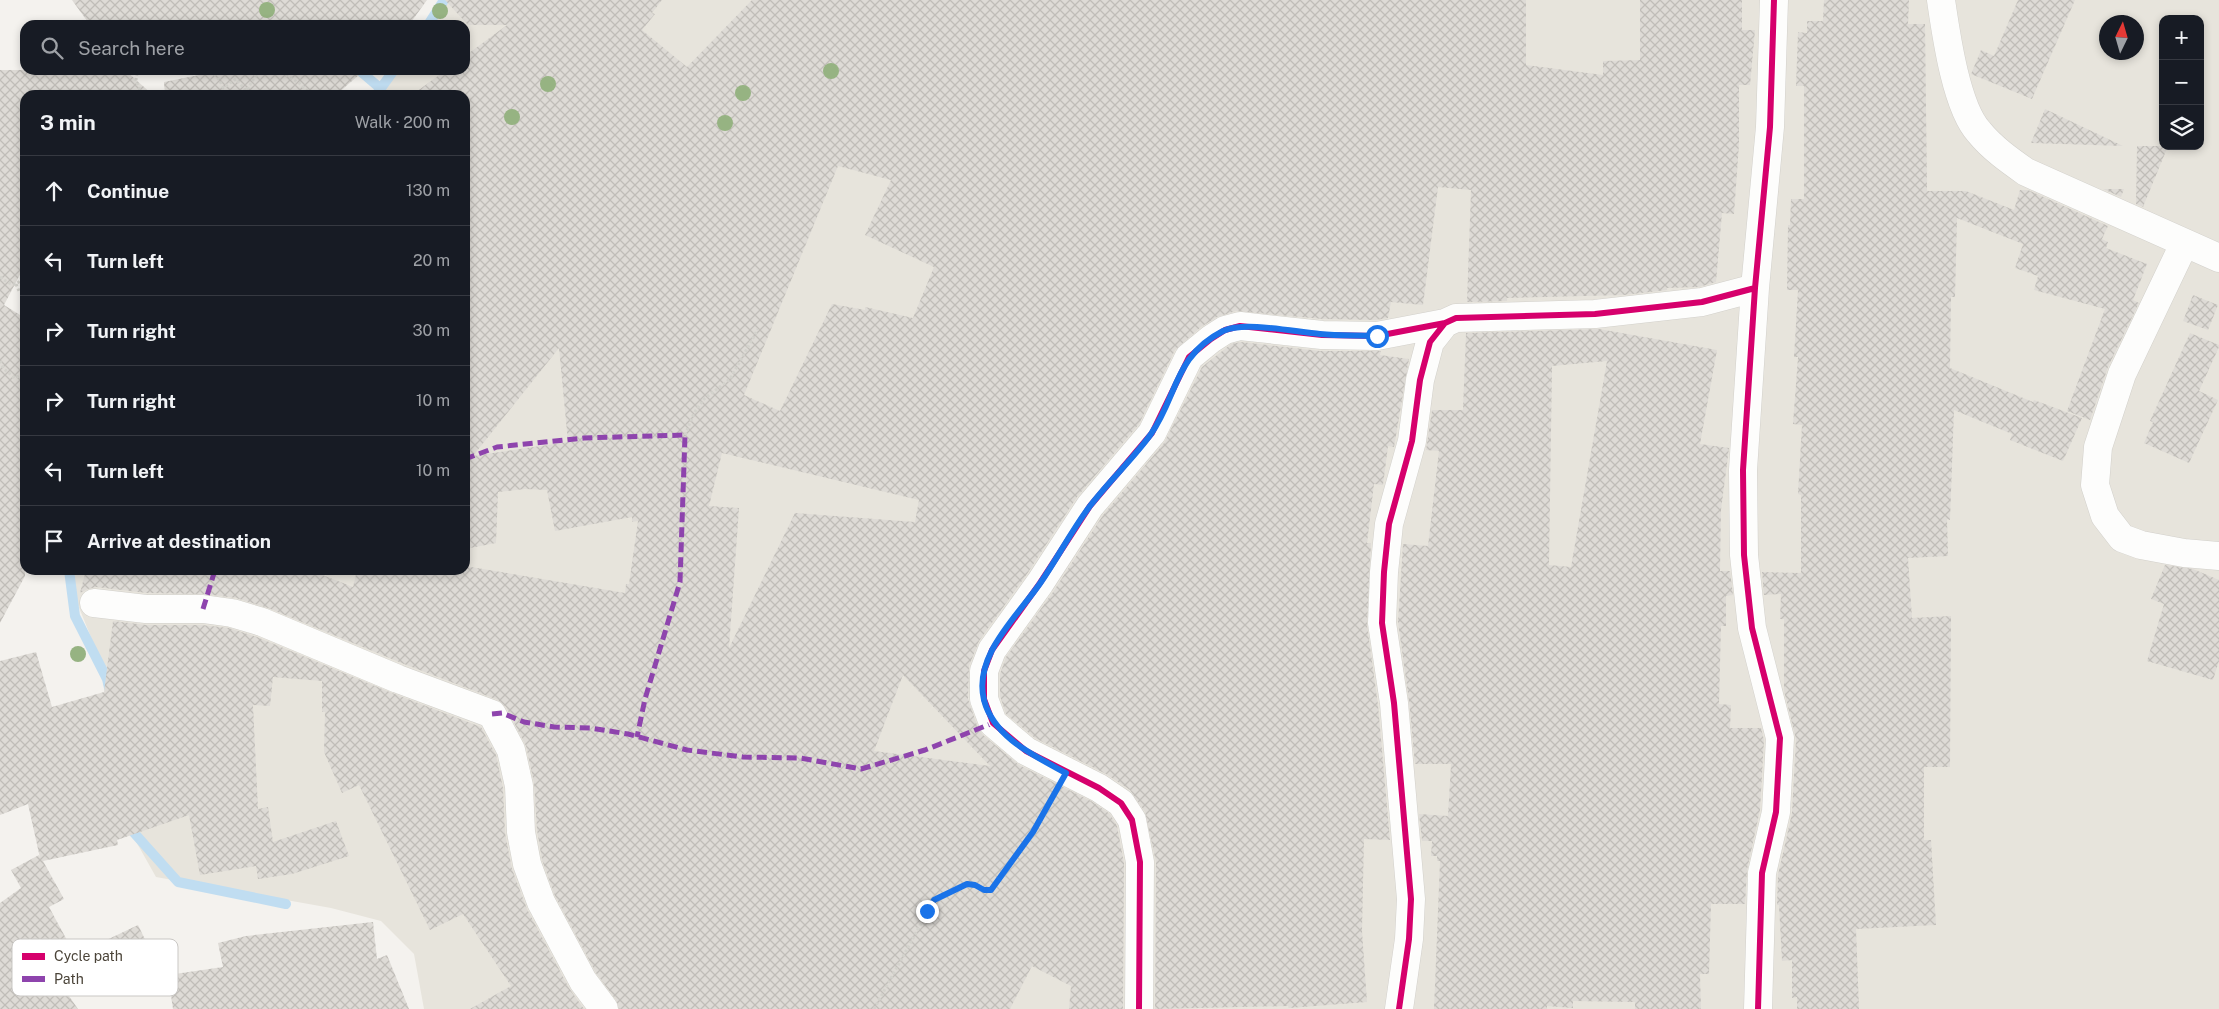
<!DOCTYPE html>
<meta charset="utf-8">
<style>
:root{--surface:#171b24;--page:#242831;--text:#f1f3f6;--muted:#9ea1a6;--line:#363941}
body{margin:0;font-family:"Public Sans",sans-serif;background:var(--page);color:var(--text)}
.controls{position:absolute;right:15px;top:15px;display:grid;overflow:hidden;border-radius:10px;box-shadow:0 2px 8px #0003}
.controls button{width:45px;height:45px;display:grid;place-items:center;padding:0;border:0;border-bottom:1px solid var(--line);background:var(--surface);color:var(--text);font:25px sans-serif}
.compass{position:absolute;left:2099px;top:15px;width:45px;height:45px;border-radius:50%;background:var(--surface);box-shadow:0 2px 8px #0003;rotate:5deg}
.stop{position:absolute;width:15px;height:15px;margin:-11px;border:4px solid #1a73e8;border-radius:50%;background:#fff}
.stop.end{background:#1a73e8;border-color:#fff;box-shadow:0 1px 5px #0008}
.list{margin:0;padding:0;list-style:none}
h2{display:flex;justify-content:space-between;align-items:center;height:65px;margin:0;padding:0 20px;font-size:21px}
h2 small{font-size:16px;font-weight:400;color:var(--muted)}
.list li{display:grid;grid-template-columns:32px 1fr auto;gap:15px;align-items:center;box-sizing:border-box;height:70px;padding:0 20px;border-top:1px solid var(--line)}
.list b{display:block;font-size:19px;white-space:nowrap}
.list em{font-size:16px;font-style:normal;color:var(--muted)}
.icon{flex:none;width:28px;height:28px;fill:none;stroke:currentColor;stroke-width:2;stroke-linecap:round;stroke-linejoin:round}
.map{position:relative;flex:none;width:2219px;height:1009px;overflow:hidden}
.search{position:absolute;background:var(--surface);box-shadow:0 2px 8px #0003;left:20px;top:20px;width:450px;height:55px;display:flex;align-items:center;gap:12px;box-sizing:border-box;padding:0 18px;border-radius:15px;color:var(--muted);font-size:19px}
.panel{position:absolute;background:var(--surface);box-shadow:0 2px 8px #0003;left:20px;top:90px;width:450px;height:485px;border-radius:15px}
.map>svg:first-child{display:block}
</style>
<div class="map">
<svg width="2219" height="1009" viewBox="0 0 2219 1009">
<defs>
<pattern id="building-cross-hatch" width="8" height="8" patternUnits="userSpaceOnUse" patternTransform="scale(1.25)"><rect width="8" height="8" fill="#dedbd6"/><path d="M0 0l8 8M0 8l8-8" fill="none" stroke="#c0bdb8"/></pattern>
</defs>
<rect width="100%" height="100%" fill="#f4f2ee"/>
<path fill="#e7e4dc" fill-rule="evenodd" d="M441,0h1778v1009h-1795l-10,-55 -33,-33 -50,-13 -175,-31 -27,-48 -10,-86 -26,-101 -24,-59 1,-13h395v-475h-85l19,-25h66v-45h-31zM2163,19h37v127h-37zM2106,22h30v30h-30z"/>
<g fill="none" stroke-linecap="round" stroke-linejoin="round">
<path stroke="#c0ddf1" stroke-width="10" d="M428,25l16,-25
M359,70l21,18
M376,95l18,-25
M69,570l6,46 32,63 2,9
M127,825l51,57 108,22"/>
</g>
<path fill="url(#building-cross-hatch)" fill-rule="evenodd" d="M72,0h355l-18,25h-24l-7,-5 -4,5h-284z
M445,0h217l-10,13 3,1 -13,16 45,37 65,-67h774v65l77,10v-14l37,-1v-60h102v30h13l-5,55h-11v59l-5,70 -12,-1 -6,69 -17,5 -32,1v2l-43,5 -117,3v3l-40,1 4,-112 -33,-3 -15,118 -32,-3 -3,16 -12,2 -53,-1 -87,-8 -19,6 -16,10 -26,23 -36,74 -62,73 -50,77 -48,67 -10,25 -1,33 10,29 5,7 36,30 72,36 19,13 7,12 7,37 -1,146h-54l2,-23 -39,-20 -22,43h-391l-3,-9 -20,-27 -41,-77 -13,-36 -5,-30 -3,-47 -8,-37 -20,-39 -8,-7 -94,-36 -136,-56 -32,-10 -31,-4 -58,-1 -51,-6 -8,2 -8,4 6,-23h224l43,17 4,-17h108v-4l160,27 1,-9h3l9,-63 -6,1v-5l-77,14 -8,-41 -22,-1 -27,3 -2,51 -31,6v-454h-53l34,-25h19v-14l42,-31h-39zM838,166l53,14 -26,55 69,32 -21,51 -48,-11v3l-33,-6 -52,107 -36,-16zM559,348l9,94 -95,14zM722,453l197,47 -4,22 -120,-9 -66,135 10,-140 -30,-2zM903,675l87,91 -116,-15z
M1824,0h85l-1,24h17l2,167h39l48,19 6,-20h8l80,36 -6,13 6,3 -2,6 41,16 -14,36 6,3 -31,64 -18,53 -23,-9 38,-102 -71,-19 4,-14 -23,-8 8,-24 -66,-26 -2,79h-4l-1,71 83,34 1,-2 48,18 -19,43 -53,-21 2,-6 -58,-24 -4,110 -3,-1 1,37 -40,2 4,60 39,-2 -1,151h-26v73h7l5,85 -80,4 3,80h-62v-12l-5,1v-38l-10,1 -3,-56h-2l1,-30 14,-62 4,-74 -12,-48v-72h-4l1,-25 -17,1 -2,-23 39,1v-78l-3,-1 4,-69 -9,-1 5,-67h-4l4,-67h-11l1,-65h2l1,-26h13v-113h-8l2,-54 9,1v-12h16z
M2018,0h57l-43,99 -61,-25 10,-24 13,6z
M0,70h125l28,25h-128v170l-21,40 21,13v258l-25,47z
M212,70h145l3,4 -24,21h-171l-1,-13 50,-10z
M2045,109l78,37 -92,-3z
M2137,146h31l-25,61 -7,-3z
M2103,189h21l-3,8z
M2193,295l25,10 -10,25 -25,-9z
M1599,329l118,21 -17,94 29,4 -8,62 -1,61h10l3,24 -7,1v30h-5l-2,78 12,1 -1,23h31l3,12 -4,70 -13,60 -2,34h-34l-2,70h-9l1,35h-66v-7l-62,-1v7l-26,-2v3h-113l6,-148h-3v-5h-6l1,-15h-10l-3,-27 29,2 3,-52h-36l-6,-63 -11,-79 5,-78 25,2 11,-95 -13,-1 6,-40h31l3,-77zM1607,361l-36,206 -22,-2 3,-199z
M2190,333l29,12v2l-20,44 19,9 -29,63 -45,-20 9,-21 -3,-1z
M1241,342l79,9h61l-1,4 29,4 -15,88 -6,-1 -5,39 -9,-1 -7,59h4l-4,82 11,80 12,135 -26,-1 -2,92 5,71 -78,6 -1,-2 -133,3 1,-147 -11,-50 -15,-22 -24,-16 -71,-36 -29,-24 -6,-18v-22l6,-17 47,-65 50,-77 61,-72 38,-76 29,-23z
M2165,565l28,4 26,11v81l-6,19 -66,-19 17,-57 -13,-5z
M113,621l33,4h56l27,3 28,9 135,56 89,34 15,28 7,33 2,45 7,36 15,40 42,79 15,21h-114l41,-23 -48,-72 -33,16 -71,-145 -17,8 -18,-41 1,-40h-3v-31l-49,-4 -3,29 -17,-1 5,104 10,-2 5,35 63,-21 13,35 -57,18 -34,5 -2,-13 -56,9 -11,-60 -72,25 1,5 -75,16 21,38 -15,8 26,48 63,-30 15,31 -84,40 9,13h-78v-106l21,-15 -10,-18 28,-15 1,3 -12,-54 -28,11v-154l36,-9 16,55 52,-15z
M373,922l4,37 10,-4 22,54h-236l-5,-34 55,-8 -5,-24 28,-7z"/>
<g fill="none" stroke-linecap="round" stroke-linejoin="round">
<g stroke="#d2d0cb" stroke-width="29">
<path id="minor" d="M1941,0c5,34 15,107 38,132 13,16 30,28 47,40l193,86
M2184,244l-62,130 -24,73 -3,38 10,31 17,22 19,7 43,8 35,3
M94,603l52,6h57l29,4 30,9 136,57 94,35 19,36 8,36 2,46 6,32 14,38 42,79 21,28
M1139,1009l1,-147 -8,-42 -11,-17 -22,-15 -73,-37 -33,-28 -9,-24v-28l8,-21 48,-67 50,-77 62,-73 37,-76 22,-18 14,-9 15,-4 82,9 55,1 68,-13
M1399,1009l10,-70 2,-40 -17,-196 -12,-80 2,-51 5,-48 23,-83 8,-61 10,-38 15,-19 11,-5 139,-4 107,-12 53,-14
M1758,1009l4,-136 14,-61 4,-74 -28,-110 -8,-73 -1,-85 12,-182 15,-161 4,-127"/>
</g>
<path stroke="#d3d2cc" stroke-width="3" stroke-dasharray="2.5 2.5" stroke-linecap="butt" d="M211,70l9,11 3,7 13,-9 14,16
M277,70l22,13 13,12
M137,73l-1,7 6,15
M251,94l-3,-6 11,-18
M0,277c14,10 17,11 25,-5
M16,284l3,7 3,-1 3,-6
M22,290l3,8
M0,361l4,8 11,9 10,-5
M685,435l9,-22 10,-14 26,-20 28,-50
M874,1009l60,-109 33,-16 8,1 9,5h7l42,-58 19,-33"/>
<use href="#minor" stroke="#fdfdfc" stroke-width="28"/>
<path stroke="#8e44ad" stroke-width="5" stroke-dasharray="10 5" stroke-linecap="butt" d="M465,459l32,-12 87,-9 101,-3 -5,147 -35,117 -8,38
M203,609l12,-39
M492,714l10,-1 22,9 30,5 36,1 38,6 59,16 56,7 57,1 61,11 64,-19 68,-27"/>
<g stroke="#fff" stroke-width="9">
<path id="cycleway" d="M1139,1009l1,-147 -8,-42 -11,-17 -22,-15 -73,-37 -33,-28 -9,-24v-28l8,-21 48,-67 50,-77 62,-73 37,-76 22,-18 14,-9 15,-4 82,9 55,1 68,-13
M1399,1009l10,-70 2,-40 -17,-196 -12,-80 2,-51 5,-48 23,-83 8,-61 10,-38 15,-19 11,-5 139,-4 107,-12 53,-14
M1758,1009l4,-136 14,-61 4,-74 -28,-110 -8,-73 -1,-85 12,-182 15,-161 4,-127"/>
</g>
<use href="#cycleway" stroke="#d6006c" stroke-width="6"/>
</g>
<g fill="#96b382">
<circle cx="267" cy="10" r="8"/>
<circle cx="440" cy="11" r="8"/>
<circle cx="831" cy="71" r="8"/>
<circle cx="548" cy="84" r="8"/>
<circle cx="743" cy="93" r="8"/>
<circle cx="512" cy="117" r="8"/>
<circle cx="725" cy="123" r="8"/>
<circle cx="78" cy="654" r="8"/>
</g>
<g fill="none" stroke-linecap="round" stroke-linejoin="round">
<path stroke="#1a73e8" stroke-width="6" d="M927,911l7,-11 33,-16 8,1 9,5h7l42,-58 33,-59c-31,-17 -72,-35 -82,-73 -11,-45 34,-84 57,-118 17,-25 31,-52 49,-76 19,-25 43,-47 61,-72 27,-39 23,-78 72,-103 22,-10 72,1 97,3 19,2 38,1 57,2"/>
</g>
<rect x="12" y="939" width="166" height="57" rx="8" fill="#fff" stroke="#c9c7c4" stroke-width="1"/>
<rect x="22" y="953" width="23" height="7" fill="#d6006c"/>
<rect x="22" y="976" width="23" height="6" fill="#8e44ad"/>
<g font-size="14" fill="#4b4439">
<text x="54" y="961">Cycle path</text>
<text x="54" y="984">Path</text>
</g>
</svg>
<div class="controls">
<button>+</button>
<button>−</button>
<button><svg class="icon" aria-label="layers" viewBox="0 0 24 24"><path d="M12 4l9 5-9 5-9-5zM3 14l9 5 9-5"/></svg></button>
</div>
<svg class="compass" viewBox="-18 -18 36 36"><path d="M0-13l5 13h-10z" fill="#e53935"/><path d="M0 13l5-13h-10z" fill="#9ea1a6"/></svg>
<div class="stop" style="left:1377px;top:336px"></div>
<div class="stop end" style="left:927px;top:911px"></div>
<div class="search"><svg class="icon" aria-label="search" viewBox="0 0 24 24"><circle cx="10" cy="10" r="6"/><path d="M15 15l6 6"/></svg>Search here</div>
<section class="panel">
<h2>3 min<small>Walk · 200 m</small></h2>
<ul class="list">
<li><svg class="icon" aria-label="ahead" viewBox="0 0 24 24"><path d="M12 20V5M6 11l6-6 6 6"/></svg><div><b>Continue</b></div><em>130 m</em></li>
<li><svg class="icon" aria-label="left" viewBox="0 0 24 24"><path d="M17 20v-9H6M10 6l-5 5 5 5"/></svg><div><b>Turn left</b></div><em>20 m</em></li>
<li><svg class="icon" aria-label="right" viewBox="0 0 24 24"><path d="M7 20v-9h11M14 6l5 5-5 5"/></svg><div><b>Turn right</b></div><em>30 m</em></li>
<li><svg class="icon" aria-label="right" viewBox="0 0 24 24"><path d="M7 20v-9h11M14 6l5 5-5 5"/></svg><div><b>Turn right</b></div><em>10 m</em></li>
<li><svg class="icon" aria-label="left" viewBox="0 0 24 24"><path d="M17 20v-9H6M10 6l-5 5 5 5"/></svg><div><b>Turn left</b></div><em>10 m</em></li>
<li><svg class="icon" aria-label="arrive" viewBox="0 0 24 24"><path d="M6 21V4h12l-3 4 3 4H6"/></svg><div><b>Arrive at destination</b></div></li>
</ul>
</section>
</div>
